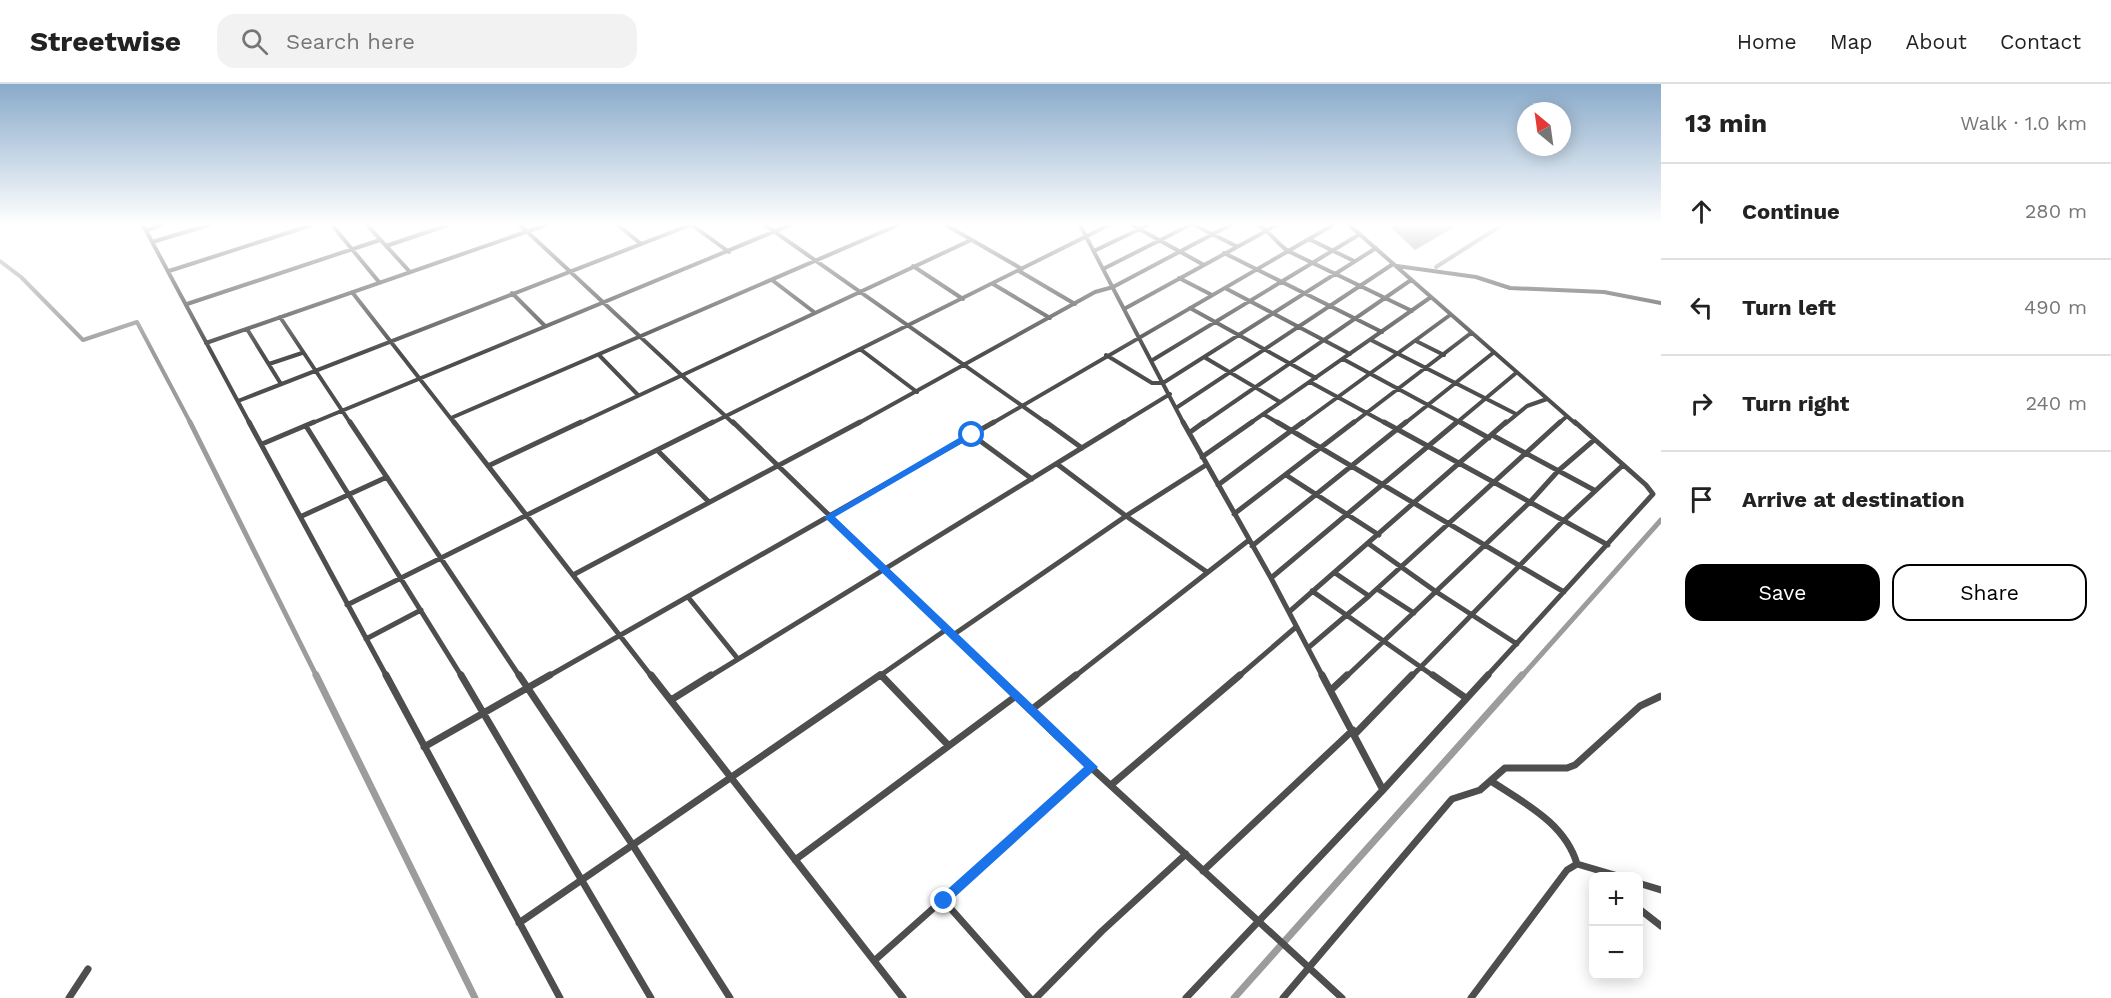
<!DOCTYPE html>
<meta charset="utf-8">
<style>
:root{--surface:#fff;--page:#f2f2f2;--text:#222;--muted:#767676;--line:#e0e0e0;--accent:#000}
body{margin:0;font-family:"Work Sans",sans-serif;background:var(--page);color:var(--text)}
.controls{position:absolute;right:18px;bottom:18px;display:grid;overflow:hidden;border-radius:12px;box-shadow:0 3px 15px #0003}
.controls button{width:54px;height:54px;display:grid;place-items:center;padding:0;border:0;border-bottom:2px solid var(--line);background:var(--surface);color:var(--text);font:30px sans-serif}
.compass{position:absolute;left:1517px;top:18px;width:54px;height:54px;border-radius:50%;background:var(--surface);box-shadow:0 3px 15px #0003;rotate:331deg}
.stop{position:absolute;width:18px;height:18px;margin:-14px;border:4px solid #1a73e8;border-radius:50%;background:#fff}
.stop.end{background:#1a73e8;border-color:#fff;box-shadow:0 2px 6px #0008}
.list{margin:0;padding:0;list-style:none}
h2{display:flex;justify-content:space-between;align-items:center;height:78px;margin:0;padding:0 24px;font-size:26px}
h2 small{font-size:20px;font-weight:400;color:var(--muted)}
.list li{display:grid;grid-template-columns:39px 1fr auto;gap:18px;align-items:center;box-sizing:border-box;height:96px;padding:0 24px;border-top:2px solid var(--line)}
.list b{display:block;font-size:22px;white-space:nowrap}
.list em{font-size:20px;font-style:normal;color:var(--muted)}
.actions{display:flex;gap:12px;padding:18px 24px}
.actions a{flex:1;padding:14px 0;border:2px solid var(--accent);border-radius:18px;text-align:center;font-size:21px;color:var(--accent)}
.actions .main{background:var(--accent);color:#fff}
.icon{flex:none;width:33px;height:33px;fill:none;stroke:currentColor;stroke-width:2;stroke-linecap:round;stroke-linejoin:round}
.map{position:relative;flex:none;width:1661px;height:914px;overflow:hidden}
header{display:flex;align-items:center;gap:36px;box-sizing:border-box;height:84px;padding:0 30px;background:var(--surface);border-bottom:2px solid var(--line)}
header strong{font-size:28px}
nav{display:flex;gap:33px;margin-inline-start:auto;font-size:21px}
.search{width:420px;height:54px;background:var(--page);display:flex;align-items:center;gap:15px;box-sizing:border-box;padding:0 21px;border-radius:18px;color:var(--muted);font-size:22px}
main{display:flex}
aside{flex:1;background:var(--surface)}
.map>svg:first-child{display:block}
</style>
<header>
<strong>Streetwise</strong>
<div class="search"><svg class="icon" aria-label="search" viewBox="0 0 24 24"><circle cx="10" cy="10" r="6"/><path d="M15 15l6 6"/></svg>Search here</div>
<nav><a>Home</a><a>Map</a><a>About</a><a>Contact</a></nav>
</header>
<main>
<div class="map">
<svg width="1661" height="914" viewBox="0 0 1661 914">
<rect width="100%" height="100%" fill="#fff"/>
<path fill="#9c9c9c" d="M1388,141h70l-43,25z"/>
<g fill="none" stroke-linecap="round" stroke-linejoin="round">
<path stroke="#9c9c9c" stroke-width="4" d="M0,177l21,16 62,63 54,-18 54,102
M1436,183l66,-42"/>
<path stroke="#9c9c9c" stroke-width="5" d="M190,338l127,255
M1521,593l140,-157"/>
<path stroke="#9c9c9c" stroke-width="7" d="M316,591l159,323
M1234,914l288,-323"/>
<path stroke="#4e4e4e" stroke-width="4" d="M143,141l107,199
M332,141l47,57
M367,141l43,47
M520,141l214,199
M618,141l23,19
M692,141l37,27
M765,141l283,199
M946,141l76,44
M1080,141l104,199
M1132,141l72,40
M1194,141l42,21
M1258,141c13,7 17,17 30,26l124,60
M1349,141l227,199
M146,146l16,-5
M1309,155l45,22
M152,158l57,-17
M386,162l62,-21
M1094,167l54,-26
M1224,169l158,79
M913,182l50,33
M1397,182l79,11 34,11 94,4 57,11
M1103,185l87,-44
M169,187l143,-46
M1019,187l56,33
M1179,194l33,17
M772,196l42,32
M993,200l57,34
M1225,204l125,66
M352,208l103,132
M512,209l33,33
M187,220l193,-64
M1190,224l126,70
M1124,225l153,-84
M280,233l71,107
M247,245l34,55
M1371,256l145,74
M1416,257l28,14
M206,259l340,-118
M860,265l57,43
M599,271l39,40
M1106,271l46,28h11l213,-135
M1204,273l76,45
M1343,275l120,65
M1151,277l209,-127
M269,280l33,-11
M1310,298l77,42
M238,317l452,-176
M1176,324l217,-144
M1263,330l17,10
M451,334l447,-193
M310,340l480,-199
M578,340l393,-184
M710,340l399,-199
M857,340l238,-132 18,-5 117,-62
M991,340l342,-199
M1121,340l49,-30
M1202,340l209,-144
M1249,340l182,-127
M1301,340l149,-109
M1352,340l119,-91
M1404,340l89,-71
M1455,340l61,-51
M1505,340l22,-18 20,-7
M1558,340l8,-7"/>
<path stroke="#4e4e4e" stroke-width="5" d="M249,338l138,255
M350,338l170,255
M454,338l198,255
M733,338l263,255
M1046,338l36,26
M1183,338l88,156 52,99
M1277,338l287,170
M1384,338l224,123
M1460,338l29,16
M306,342l156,251
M1189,349l15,-11
M972,351l60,44
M1492,351l102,55
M262,360l52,-22
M658,367l51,51
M1202,373l50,-35
M1057,380l69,52 81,56
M488,382l93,-44
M1286,391l93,60
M1218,401l85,-63
M1234,430l120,-92
M302,432l85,-39
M1369,460l66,47 82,53
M1252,462l154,-124
M1335,489l34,23
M573,491l287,-153
M1271,494l186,-156
M1377,505l37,24
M1312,507l123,86
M688,513l50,62
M347,521l366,-183
M1289,528l217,-190
M953,551l173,-119 80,-51
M366,555l55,-29
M1308,564l61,-52 191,-174
M880,590l3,3
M547,593l447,-255
M709,593l415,-255
M878,593l69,-48
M1074,593l175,-137
M1238,593l58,-50
M1346,593l184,-175 28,-31 36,-31
M1411,593l152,-156 60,-56
M1486,593l167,-183 -7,-9 -71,-63"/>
<path stroke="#4e4e4e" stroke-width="7" d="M386,591l174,323
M461,591l190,323
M519,591l113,169 98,154
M651,591l252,323
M881,591l67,70
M994,591l65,63 283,260
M1322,591l61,115
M1433,591l33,23
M1331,606l16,-15
M671,616l40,-25
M1031,626l45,-35
M1355,650l57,-59
M424,663l126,-72
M1491,697c33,22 74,42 86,83
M1111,701l129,-110
M795,776l221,-164
M1577,780l41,12
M1203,787l150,-141
M1638,799l23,7
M944,817l86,97
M1638,824l23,18
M519,839l361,-248
M874,877l218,-194
M69,914l19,-29
M1036,914l66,-67 84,-77
M1186,914l197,-208 105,-115
M1283,914l169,-199 28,-9 25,-22h62l8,-3 65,-59 21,-10
M1471,914l96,-128 10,-6"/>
</g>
<linearGradient id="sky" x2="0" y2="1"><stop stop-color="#89aaca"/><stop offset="0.52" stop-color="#fff"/><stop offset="1" stop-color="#fff" stop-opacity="0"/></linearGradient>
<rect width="1661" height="269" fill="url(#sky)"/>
<path fill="#1a73e8" d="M969,348l7,3 -141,82 263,250 -154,140 -4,-1 -2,-5 2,-5 144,-129 -260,-250z"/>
</svg>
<div class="controls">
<button>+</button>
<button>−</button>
</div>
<svg class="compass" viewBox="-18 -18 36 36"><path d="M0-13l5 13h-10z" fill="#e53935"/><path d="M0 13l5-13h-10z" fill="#767676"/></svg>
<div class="stop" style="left:972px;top:351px"></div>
<div class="stop end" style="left:944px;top:817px"></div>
</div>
<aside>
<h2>13 min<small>Walk · 1.0 km</small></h2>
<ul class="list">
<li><svg class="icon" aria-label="ahead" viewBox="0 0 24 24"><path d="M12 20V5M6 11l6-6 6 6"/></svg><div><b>Continue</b></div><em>280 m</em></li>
<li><svg class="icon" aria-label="left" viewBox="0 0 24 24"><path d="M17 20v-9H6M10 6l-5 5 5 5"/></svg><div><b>Turn left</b></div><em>490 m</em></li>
<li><svg class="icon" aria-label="right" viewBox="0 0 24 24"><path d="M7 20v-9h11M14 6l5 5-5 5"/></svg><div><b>Turn right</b></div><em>240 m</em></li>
<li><svg class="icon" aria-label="arrive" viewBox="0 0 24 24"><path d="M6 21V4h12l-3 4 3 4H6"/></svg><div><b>Arrive at destination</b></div></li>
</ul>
<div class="actions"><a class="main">Save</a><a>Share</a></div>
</aside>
</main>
